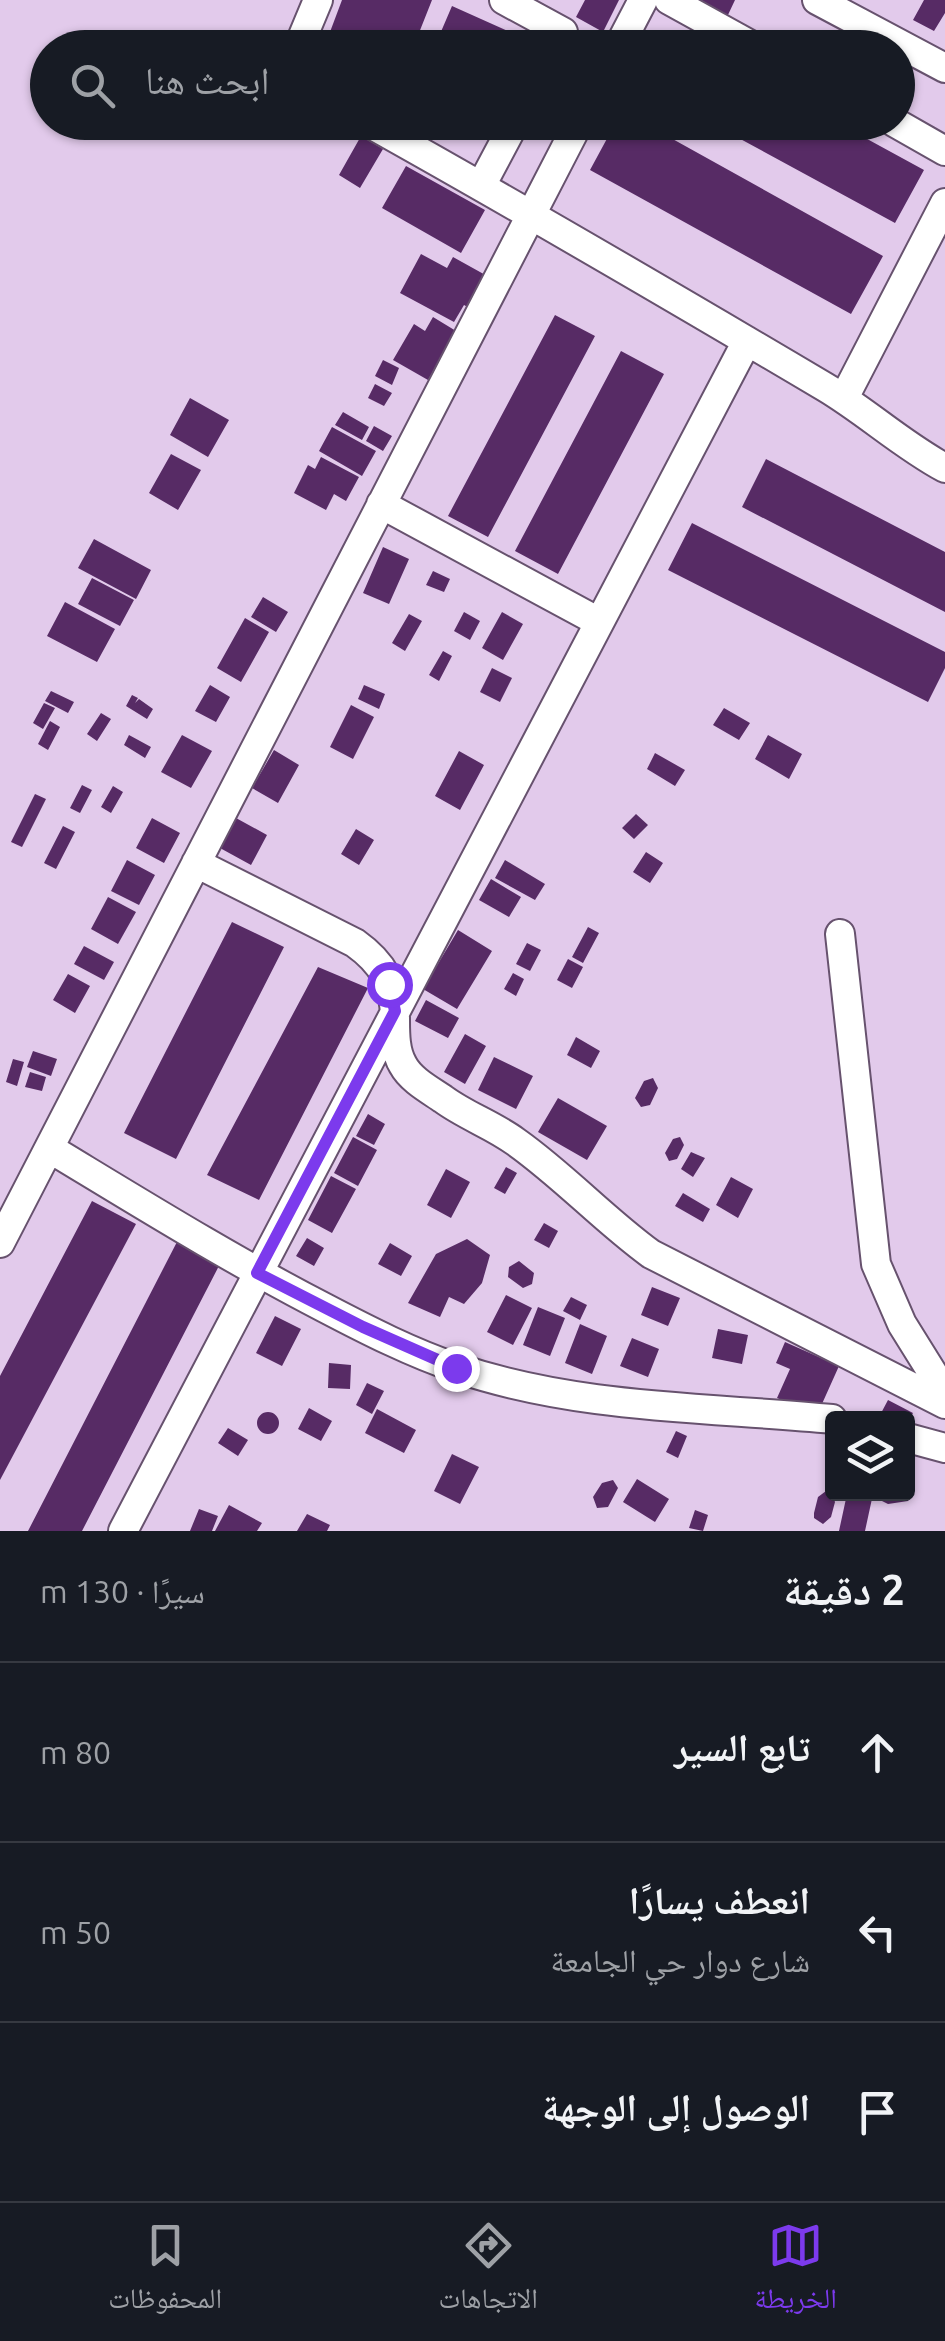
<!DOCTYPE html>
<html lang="ar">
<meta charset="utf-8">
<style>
:root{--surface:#171b24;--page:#20242c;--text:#f1f3f6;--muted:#9ea1a6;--line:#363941;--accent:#7c3aed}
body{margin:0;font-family:Ubuntu,"Noto Naskh Arabic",sans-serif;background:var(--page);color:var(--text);direction:rtl}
.controls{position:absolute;right:30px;bottom:30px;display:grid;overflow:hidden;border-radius:10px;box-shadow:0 2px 8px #0004}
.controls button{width:90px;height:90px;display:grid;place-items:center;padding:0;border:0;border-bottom:2px solid var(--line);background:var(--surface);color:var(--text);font:50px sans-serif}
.stop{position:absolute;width:30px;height:30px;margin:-22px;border:8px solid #7c3aed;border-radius:50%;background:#fff}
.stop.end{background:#7c3aed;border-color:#fff;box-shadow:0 2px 10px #0008}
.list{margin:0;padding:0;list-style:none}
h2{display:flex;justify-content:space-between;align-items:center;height:130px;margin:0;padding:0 40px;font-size:42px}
h2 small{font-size:32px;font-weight:400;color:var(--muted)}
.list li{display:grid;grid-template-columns:65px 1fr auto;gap:30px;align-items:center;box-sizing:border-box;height:180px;padding:0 40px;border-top:2px solid var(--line)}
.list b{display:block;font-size:38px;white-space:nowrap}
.list p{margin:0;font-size:32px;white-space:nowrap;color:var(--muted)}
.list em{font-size:32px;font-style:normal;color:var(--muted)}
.icon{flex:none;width:55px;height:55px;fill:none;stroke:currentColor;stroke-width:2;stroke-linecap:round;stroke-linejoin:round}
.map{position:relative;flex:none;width:945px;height:1531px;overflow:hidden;direction:ltr}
.search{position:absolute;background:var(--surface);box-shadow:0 2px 8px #0004;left:30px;right:30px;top:30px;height:110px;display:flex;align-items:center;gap:25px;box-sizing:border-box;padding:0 35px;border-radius:55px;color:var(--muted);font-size:38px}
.sheet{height:670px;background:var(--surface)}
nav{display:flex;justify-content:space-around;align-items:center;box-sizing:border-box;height:140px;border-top:2px solid var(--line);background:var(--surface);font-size:28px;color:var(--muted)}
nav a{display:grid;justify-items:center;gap:5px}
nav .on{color:var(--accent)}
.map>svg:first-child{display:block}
</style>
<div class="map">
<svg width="945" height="1531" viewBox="0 0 945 1531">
<rect width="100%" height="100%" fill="#e2caeb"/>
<path fill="#572b65" d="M342,0h90l-19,48h-89z
M585,0h34l-16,32 -27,-15z
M701,0h34l-8,17z
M924,0h21v13l-11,18 -21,-11z
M452,6l65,29 -5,13h-78z
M664,30l33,18h-42z
M616,122h26l241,134 -32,58 -261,-144z
M709,122h127l88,48 -29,53z
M361,136l22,13 -23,39 -21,-13z
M406,166l79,44 -24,43 -79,-45z
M421,254l26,14 6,-11 36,20 -18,32 -7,-4 -10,17 -54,-29z
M555,315l40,21 -107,201 -40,-21z
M433,317l23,14 -28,49 -35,-20 21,-36 11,7z
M621,351l43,23 -106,200 -43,-23z
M383,360l16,8 -7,17 -17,-9z
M375,384l17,9 -8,13 -16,-8z
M190,398l39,22 -21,37 -38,-22z
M343,412l26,15 -7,13 -27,-15z
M374,426l18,10 -9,15 -17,-10z
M332,427l44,24 -14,25 -43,-25z
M171,454l30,16 -23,40 -29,-17z
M321,457l38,20 -13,24 -12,-7 -8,16 -32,-17 14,-28 7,4z
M766,459l179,93v60l-203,-105z
M692,523l253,129v16l-17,34 -260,-132z
M94,539l57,31 -15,29 -58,-31z
M383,547l26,12 -20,45 -26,-11z
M433,571l17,8 -6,13 -18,-7z
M92,578l42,22 -14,26 -42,-22z
M263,597l25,15 -12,20 -25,-15z
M65,602l50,27 -18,33 -50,-26z
M464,612l16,9 -10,19 -16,-9z
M502,612l21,12 -20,36 -21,-12z
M409,614l13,7 -17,30 -13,-8z
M245,618l24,14 -28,50 -24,-14z
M443,651l9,5 -13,25 -10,-6z
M492,668l20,10 -12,24 -20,-10z
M210,685l20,12 -14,25 -21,-11z
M364,685l21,9 -6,15 -21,-10z
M51,691l23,11 -6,11 -23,-12z
M132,695l6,3 -3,5 4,-4 14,10 -6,10 -21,-13z
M44,703l11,5 -12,21 -10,-6z
M351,705l23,12 -21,42 -23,-12z
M724,708l26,15 -11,17 -26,-15z
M101,713l10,6 -14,22 -10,-7z
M50,721l10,6 -12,23 -10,-6z
M129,735l22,12 -6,11 -21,-13z
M182,735l30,16 -21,37 -30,-16z
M768,735l34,19 -13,25 -34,-20z
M274,750l25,15 -21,38 -26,-15z
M459,751l25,14 -24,45 -25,-14z
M655,753l30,17 -10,16 -28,-17z
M82,785l10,5 -12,23 -10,-5z
M113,786l10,6 -12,21 -10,-6z
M35,794l11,5 -24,48 -11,-5z
M636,814l12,11 -14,14 -12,-11z
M152,818l28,15 -16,30 -28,-15z
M236,818l31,17 -16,30 -31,-17z
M63,826l12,6 -19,37 -12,-6z
M356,829l18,11 -15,25 -18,-11z
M646,852l17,11 -13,20 -17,-11z
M127,860l28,15 -16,30 -28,-14z
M505,860l40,24 -10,16 -40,-22z
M491,879l30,18 -12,20 -30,-17z
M108,897l28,15 -18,32 -27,-15z
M232,922l52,25 -108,212 -52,-26z
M588,927l11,6 -16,30 -11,-6z
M458,930l34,21 -35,58 -34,-20z
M527,943l14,7 -11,21 -14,-7z
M84,946l30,16 -10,18 -30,-16z
M568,959l15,8 -11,21 -15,-8z
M318,967l50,21 -109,212 -52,-25z
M513,973l11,6 -8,17 -12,-7z
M68,974l22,12 -15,27 -22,-13z
M426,1000l33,18 -11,20 -33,-17z
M465,1034l21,12 -21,38 -21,-12z
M576,1037l24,14 -9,17 -24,-13z
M33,1051l24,8 -6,17 -24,-9z
M494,1057l39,19 -17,33 -38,-19z
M13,1059l11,3 -7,24 -11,-4z
M30,1072l16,5 -4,14 -17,-4z
M653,1078l5,10 -8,17 -9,2 -6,-9 9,-17z
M558,1098l49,28 -20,34 -49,-28z
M368,1114l17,10 -11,21 -18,-9z
M353,1137l24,13 -19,36 -24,-13z
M680,1137l4,8 -7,14 -8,2 -4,-8 8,-14z
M691,1152l14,6 -12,19 -12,-8z
M506,1167l11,6 -12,21 -11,-6z
M446,1169l24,13 -19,36 -24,-13z
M331,1176l25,13 -24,44 -24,-13z
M731,1177l22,12 -15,29 -22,-13z
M683,1193l27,16 -7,13 -28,-16z
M92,1201l44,23 -136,256v-104z
M544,1223l14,8 -9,17 -15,-8z
M179,1238l43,22 -140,271h-54z
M307,1238l17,10 -10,18 -18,-10z
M467,1239l23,16 -8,28 -18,21 -15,-7 -9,20 -32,-14 28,-49z
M390,1243l22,13 -11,20 -23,-12z
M519,1261l15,12 -2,11 -9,4 -15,-11 1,-10z
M652,1287l28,11 -12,28 -27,-11z
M506,1295l26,13 -19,37 -26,-13z
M571,1297l16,8 -7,15 -17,-9z
M538,1307l27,11 -15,38 -27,-11z
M275,1316l26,13 -19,37 -26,-13z
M580,1324l27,12 -15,38 -27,-11z
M718,1329l30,6 -6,29 -30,-6z
M632,1338l27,11 -11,28 -28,-11z
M785,1342l54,24 -22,49 -40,-17 13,-29 -14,-6z
M329,1363l22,2 -1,24 -22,-1z
M367,1383l17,8 -12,23 -16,-9z
M888,1400l25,13 -3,5 -31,-1z
M309,1408l23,13 -11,20 -23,-12z
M377,1409l39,21 -12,23 -39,-20z
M257 1423a11 11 0 1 1 22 0a11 11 0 1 1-22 0Z
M228,1428l20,12 -10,16 -20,-13z
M676,1431l11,5 -9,22 -12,-6z
M452,1454l27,13 -19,37 -26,-13z
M637,1479l32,20 -14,23 -32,-20z
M613,1480l5,8 -10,19 -11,1 -4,-11 9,-14z
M908,1482l4,12 -4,7 -20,3 -8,-4 -1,-6h29z
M826,1491l5,1 4,10 -4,15 -8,7 -9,-6v-5l4,-16z
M847,1494h26l-8,37h-26z
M229,1505l33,18 -5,8h-42z
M199,1509l19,7 -6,15h-22z
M695,1510l13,5 -5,16 -14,-3z
M307,1514l23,11 -3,6h-30z"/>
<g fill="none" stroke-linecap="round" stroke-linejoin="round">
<g stroke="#67526e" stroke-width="32">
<path id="street" d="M504,0l59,32 -9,16
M669,0l87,48
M817,0l128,68
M298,48l20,-48
M618,48l25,-48
M367,122c154,86 306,175 458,265 42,25 77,58 120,81
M894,122l51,29
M481,186l34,-64
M844,398l101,-195
M381,504l218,118
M196,863l159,80c28,20 40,41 40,77 0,14 0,32 8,45 8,15 27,25 40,34 23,17 50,26 73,43 48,34 87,77 135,112l294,150
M840,934l36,330 26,60 43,69
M49,1148c91,55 181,111 276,160 42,22 87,45 132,60 121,41 249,39 375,51
M0,1243l579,-1121
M908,1438l37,10
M123,1531l624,-1190"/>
</g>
<use href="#street" stroke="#fff" stroke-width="28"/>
</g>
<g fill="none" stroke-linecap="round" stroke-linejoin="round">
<path stroke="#7c3aed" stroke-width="12" d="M389,984l6,27 -138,262 106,54 93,41"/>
</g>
</svg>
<div class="controls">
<button><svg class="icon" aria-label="layers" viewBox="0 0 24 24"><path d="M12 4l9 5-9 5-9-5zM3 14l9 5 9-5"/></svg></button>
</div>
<div class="stop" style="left:389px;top:984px"></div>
<div class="stop end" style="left:456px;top:1368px"></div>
<div class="search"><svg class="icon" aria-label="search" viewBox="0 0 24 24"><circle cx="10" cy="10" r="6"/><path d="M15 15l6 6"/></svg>ابحث هنا</div>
</div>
<section class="sheet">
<h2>2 دقيقة<small>سيرًا · 130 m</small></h2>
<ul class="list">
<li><svg class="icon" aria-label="ahead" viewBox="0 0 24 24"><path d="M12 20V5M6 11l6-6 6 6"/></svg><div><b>تابع السير</b></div><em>80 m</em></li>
<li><svg class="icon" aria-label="left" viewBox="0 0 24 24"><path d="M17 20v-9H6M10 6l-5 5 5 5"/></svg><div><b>انعطف يسارًا</b><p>شارع دوار حي الجامعة</p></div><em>50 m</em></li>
<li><svg class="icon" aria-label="arrive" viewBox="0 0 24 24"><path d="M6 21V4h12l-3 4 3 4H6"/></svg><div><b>الوصول إلى الوجهة</b></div></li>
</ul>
</section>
<nav>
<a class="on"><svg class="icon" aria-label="map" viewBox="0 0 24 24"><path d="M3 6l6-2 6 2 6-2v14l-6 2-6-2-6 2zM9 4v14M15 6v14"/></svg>الخريطة</a>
<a><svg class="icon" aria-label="directions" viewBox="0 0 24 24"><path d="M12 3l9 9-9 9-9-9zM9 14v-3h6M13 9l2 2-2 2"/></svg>الاتجاهات</a>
<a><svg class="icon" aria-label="saved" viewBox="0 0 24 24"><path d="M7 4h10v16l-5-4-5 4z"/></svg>المحفوظات</a>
</nav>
